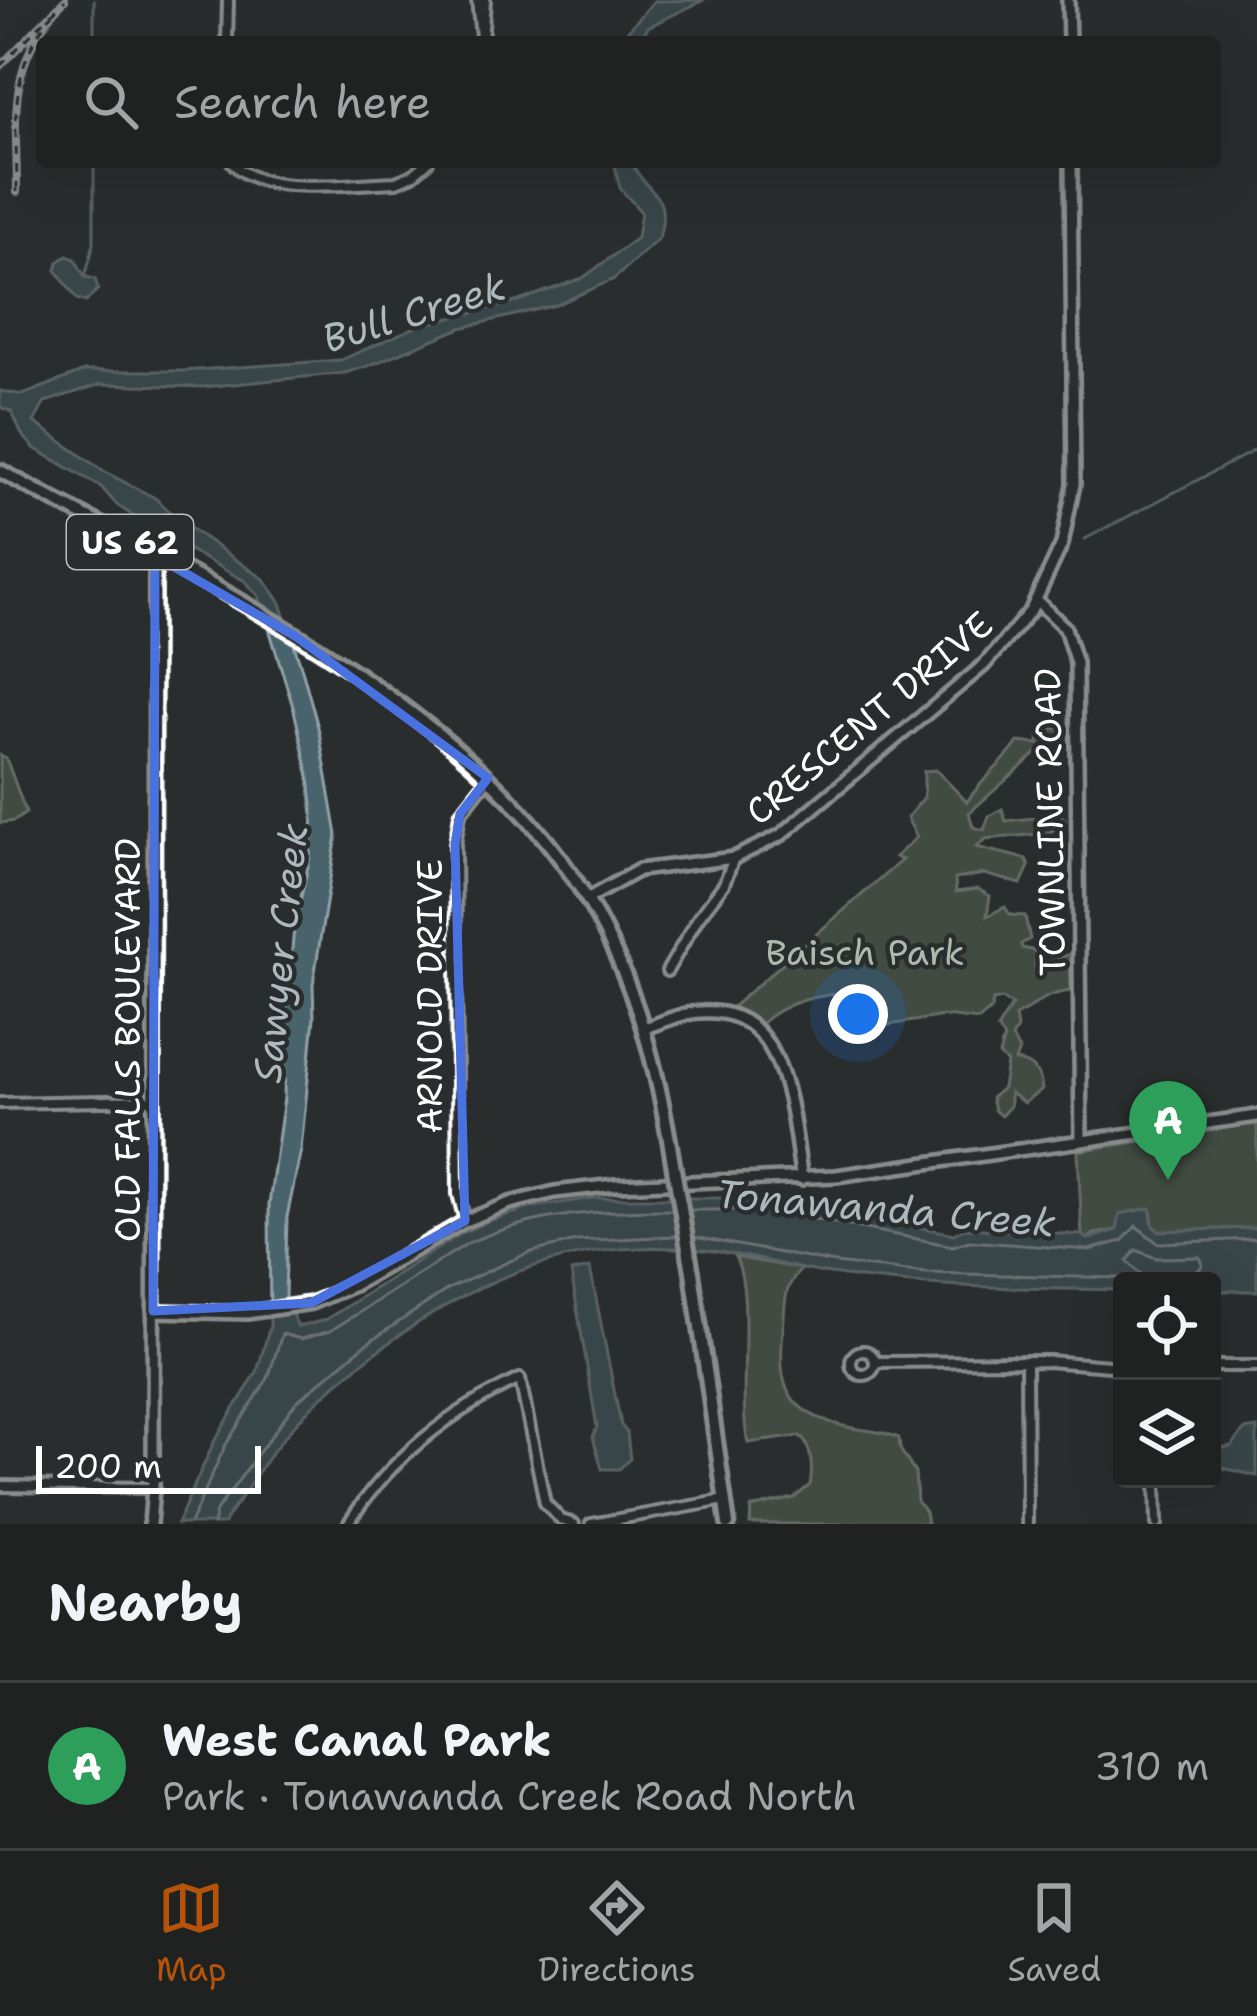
<!DOCTYPE html>
<meta charset="utf-8">
<style>
:root{--surface:#202222;--page:#282a2a;--text:#f1f3f6;--muted:#a2a4a5;--line:#3d3f40;--accent:#b45309}
body{margin:0;font-family:"Shantell Sans",sans-serif;background:var(--page);color:var(--text)}
.controls{position:absolute;right:36px;bottom:36px;display:grid;overflow:hidden;border-radius:12px;box-shadow:0 12px 48px #0002}
.controls button{width:108px;height:108px;display:grid;place-items:center;padding:0;border:0;border-bottom:3px solid var(--line);background:var(--surface);color:var(--text);font:60px sans-serif}
.scale{position:absolute;left:36px;bottom:30px;width:225px;box-sizing:border-box;padding-left:12px;border:6px solid #fff;border-top:0;font-size:33px;line-height:42px;white-space:nowrap;color:#fff;-webkit-text-stroke:9px #2a2d2e;paint-order:stroke}
.you{position:absolute;left:858px;top:1014px;width:42px;height:42px;margin:-30px;border:9px solid #fff;border-radius:50%;background:#1a73e8;box-shadow:0 0 0 18px #1a73e833}
.badge{display:grid;place-items:center;width:78px;height:78px;border-radius:50%;background:var(--accent);color:#fff;font-size:39px;font-weight:700}
.pin{position:absolute;translate:-50% -99px;filter:drop-shadow(0 3px 6px #0008)}
.pin::after{content:'';position:absolute;top:63px;width:42px;height:36px;background:inherit;clip-path:polygon(0 0,100% 0,50% 100%)}
.list{margin:0;padding:0;list-style:none}
h2{display:flex;justify-content:space-between;align-items:center;height:156px;margin:0;padding:0 48px;font-size:51px}
h2 small{font-size:39px;font-weight:400;color:var(--muted)}
.list li{display:grid;grid-template-columns:78px 1fr auto;gap:36px;align-items:center;box-sizing:border-box;height:168px;padding:0 48px;border-top:3px solid var(--line)}
.list b{display:block;font-size:45px;white-space:nowrap}
.list p{margin:0;font-size:39px;white-space:nowrap;color:var(--muted)}
.list em{font-size:39px;font-style:normal;color:var(--muted)}
.icon{flex:none;width:66px;height:66px;fill:none;stroke:currentColor;stroke-width:2;stroke-linecap:round;stroke-linejoin:round}
.map{position:relative;flex:none;width:1257px;height:1524px;overflow:hidden}
.search{position:absolute;background:var(--surface);box-shadow:0 12px 48px #0002;left:36px;right:36px;top:36px;height:132px;display:flex;align-items:center;gap:30px;box-sizing:border-box;padding:0 42px;border-radius:12px;color:var(--muted);font-size:45px}
.sheet{height:324px;background:var(--surface)}
nav{display:flex;justify-content:space-around;align-items:center;box-sizing:border-box;height:168px;border-top:3px solid var(--line);background:var(--surface);font-size:33px;color:var(--muted)}
nav a{display:grid;justify-items:center;gap:6px}
nav .on{color:var(--accent)}
.map>svg:first-child{display:block}
</style>
<div class="map">
<svg width="1257" height="1524" viewBox="0 0 1257 1524">
<rect width="100%" height="100%" fill="#2a2d2e"/>
<filter id="ink" filterUnits="userSpaceOnUse"><feTurbulence type="fractalNoise" baseFrequency=".00833" numOctaves="2"/><feDisplacementMap in="SourceGraphic" scale="24" xChannelSelector="R" yChannelSelector="G"/><feConvolveMatrix kernelMatrix="1 2 1 2 8 2 1 2 1" color-interpolation-filters="sRGB"/></filter>
<g filter="url(#ink)">
<path fill="#5d705a" stroke="#aeb8ac" stroke-width="3" d="M1065,724l-8,11 -88,78 4,14 11,3 5,-14 13,-7 4,12 54,-6 6,5 -17,13 -63,6 -10,8 50,12 3,7 -8,18 -37,-10 -29,5 1,13 22,-3 12,7 -3,20 18,-9 5,8 15,1 5,23 -9,5 1,4 14,3 -1,15 35,-12 1,37c-35,5 -29,13 -56,25l2,12 -5,10 7,12 -4,11c17,2 26,12 27,29l-18,13 -14,-10v13l-9,10 -7,-6 -3,-12 12,-10 4,-25 -8,-8 5,-17 -7,-9 15,-24 -10,-6 -9,2 -2,9 -12,10 -35,-4 -86,14 -6,-38c-32,3 -65,8 -90,31l-31,-15 171,-148 -7,-3 22,-20 -10,-19 17,-21v-26l12,-1 31,32c14,-23 36,-37 51,-60l21,2v-11l7,-8 9,4z
M0,755l6,3 20,55 -12,8 -14,2z
M1257,1123v105l-98,3 -6,-4 -2,-18 -30,15 -4,6 -23,4 -6,5 -6,-4 -4,-84z
M735,1257l67,12c-20,18 -16,34 -19,60 -5,57 1,82 60,97 19,5 38,4 56,12l1,11 15,24 2,28 8,11 2,12h-177l1,-16 43,-10 16,-13c3,-15 2,-39 -10,-49l-52,7c-11,-49 7,-150 -13,-186z"/>
<path fill="#48636c" stroke="#91a1a7" stroke-width="3" d="M704,0l-56,27 -10,15h-20l36,-41z
M614,162h17c16,34 41,29 28,76l-45,41 -58,26 -95,23 -93,38 -23,7 -142,14 -102,-3 -56,18 -11,20 69,49 52,27 22,21 87,60 17,24 22,70 16,58 18,104 -24,149 1,34 -13,132 -14,67 -2,82 13,28 27,-7 137,-87 26,-12 45,-14 60,-9h176l185,36 10,-6 118,7 6,4 29,-9 3,-16 30,-6 3,18 6,5 98,-3v63h-45v-10h-90v9c-98,-2 -195,-2 -292,-16 -41,-6 -83,-20 -125,-24 -140,-15 -245,34 -352,120 -47,38 -76,71 -108,122 -10,16 -17,21 -21,32h-47l38,-84 42,-68 13,-46 -1,-122 15,-106 2,-86 8,-84 16,-71 3,-42 -4,-38 -15,-67 -35,-114 -14,-15 -87,-48 -41,-28 -16,-18 -67,-39 -13,-15 -9,-21 -12,-5v-16l23,4 61,-24h98l159,-11 77,-34 98,-24 67,-24 54,-40 4,-26 -21,-24z
M67,256l8,3 10,18 10,2 3,10 -12,13 -9,-3 -21,-29 2,-8z
M590,1268l31,157 6,8 3,26 -11,10h-17l-9,-32 4,-10 -26,-155z
M1257,1428v48l-38,-9 -3,-18 16,-3 12,-16z"/>
<g fill="none" stroke-linecap="round" stroke-linejoin="round">
<path stroke="#b6c1c4" stroke-width="3" d="M689,1210h79l185,36 16,-5 120,9 33,-9 14,-15 22,17 99,-4
M694,1237l141,26 92,10 193,5 9,3
M1147,1281l-20,-20 9,-11 20,8 44,-1 3,8 -15,16
M190,1524l35,-78 43,-68 14,-44 19,5 29,-8 138,-88c67,-30 132,-33 205,-33
M213,1524l3,-13 80,-109 70,-58 82,-55 80,-36 48,-12 101,-5"/>
<path stroke="#91a1a7" stroke-width="3" d="M94,42v-42
M85,277l9,-34v-81
M1085,539l172,-90"/>
<g stroke="#fff" stroke-width="16">
<path id="minor" d="M477,0l4,36
M227,42l1,-42
M482,42l3,-42
M232,162c28,36 121,21 164,20l17,-7 15,-13
M667,971l31,-53 26,-34 10,-26
M0,1103l154,-3
M465,1221l-7,-27 -3,-350 5,-30 28,-36
M851 1363a12 12 0 1 1 24 0a12 12 0 1 1-24 0Z
M1026,1361l1,163
M875,1362l173,-1 74,6
M1212,1366h45
M1156,1479l1,45
M0,1486l153,2
M348,1524c41,-65 103,-114 172,-145l25,124 16,17 13,4
M591,1524l134,-24"/>
</g>
<g stroke="#fff" stroke-width="18">
<path id="tertiary" d="M1068,0l1,42
M1037,601l28,27 11,35 5,478
M587,899l52,-29 95,-12 47,-23 203,-170 47,-55 31,-66 12,-60 -3,-322
M645,1028c18,-6 36,-15 55,-16 90,-7 91,105 102,167
M153,1311l94,2 64,-10 43,-18 111,-64 45,-18 45,-11 60,-7 221,-9 421,-60
M150,1524l3,-36 2,-932"/>
</g>
<g stroke="#fff" stroke-width="20">
<path id="primary" d="M0,471c196,107 475,234 590,433 47,81 68,167 83,259
M692,1272l36,252"/>
</g>
<use href="#minor" stroke="#2a2d2e" stroke-width="8"/>
<use href="#tertiary" stroke="#2a2d2e" stroke-width="9"/>
<use href="#primary" stroke="#2a2d2e" stroke-width="10"/>
<g stroke="#fff" stroke-width="8">
<path id="rail" d="M0,66l65,-66
M17,192c0,-71 -11,-120 36,-179"/>
</g>
<use href="#rail" stroke="#2a2d2e" stroke-width="3" stroke-dasharray="9" stroke-linecap="butt"/>
<g stroke="#fff" stroke-width="20" stroke-linecap="butt">
<path id="primary-bridge" d="M673,1163l19,109"/>
</g>
<use href="#primary-bridge" stroke="#2a2d2e" stroke-width="10"/>
</g>
</g>
<path d="M0 0H1257V1524H0ZM155,556l140,80 193,142 -28,36 -5,30 10,377 -154,82 -158,8z" fill="#2a2d2e" fill-opacity=".55" fill-rule="evenodd"/>
<path fill="none" stroke="#4a71e0" stroke-width="9" stroke-linejoin="round" d="M155,556l140,80 193,142 -28,36 -5,30 10,377 -154,82 -158,8z"/>
<g text-anchor="middle" dominant-baseline="central" stroke-width="9" stroke-linejoin="round" paint-order="stroke">
<rect fill="#2a2d2e" stroke="#bfc0c0" stroke-width="3" x="67" y="515" width="126" height="54" rx="9"/>
<g font-size="33" font-weight="bold" fill="#fff">
<text x="130" y="542">US 62</text>
</g>
<g font-size="36" fill="#fff" stroke="#2a2d2e">
<text transform="translate(869 718) rotate(-40)">CRESCENT DRIVE</text>
<text transform="translate(1050 822) rotate(-91)">TOWNLINE ROAD</text>
<text transform="translate(429 996) rotate(-90)">ARNOLD DRIVE</text>
<text transform="translate(127 1040) rotate(-90)">OLD FALLS BOULEVARD</text>
</g>
<g font-size="36" fill="#aeb8ac" stroke="#2a2d2e">
<text x="865" y="952">Baisch Park</text>
</g>
<g font-size="39" font-style="italic" fill="#adb9bd" stroke="#2a2d2e">
<text transform="translate(414 312) rotate(-17)">Bull Creek</text>
<text transform="translate(280 953) rotate(-84)">Sawyer Creek</text>
<text transform="translate(886 1208) rotate(5)">Tonawanda Creek</text>
</g>
</g>
</svg>
<div class="controls">
<button><svg class="icon" aria-label="locate" viewBox="0 0 24 24"><circle cx="12" cy="12" r="6"/><path d="M12 2v4M12 18v4M2 12h4M18 12h4"/></svg></button>
<button><svg class="icon" aria-label="layers" viewBox="0 0 24 24"><path d="M12 4l9 5-9 5-9-5zM3 14l9 5 9-5"/></svg></button>
</div>
<div class="scale">200 m</div>
<div class="you"></div>
<div class="pin badge" style="left:1168px;top:1180px;background:#2e9e5b">A</div>
<div class="search"><svg class="icon" aria-label="search" viewBox="0 0 24 24"><circle cx="10" cy="10" r="6"/><path d="M15 15l6 6"/></svg>Search here</div>
</div>
<section class="sheet">
<h2>Nearby<small></small></h2>
<ul class="list">
<li><span class="badge" style="background:#2e9e5b">A</span><div><b>West Canal Park</b><p>Park · Tonawanda Creek Road North</p></div><em>310 m</em></li>
</ul>
</section>
<nav>
<a class="on"><svg class="icon" aria-label="map" viewBox="0 0 24 24"><path d="M3 6l6-2 6 2 6-2v14l-6 2-6-2-6 2zM9 4v14M15 6v14"/></svg>Map</a>
<a><svg class="icon" aria-label="directions" viewBox="0 0 24 24"><path d="M12 3l9 9-9 9-9-9zM9 14v-3h6M13 9l2 2-2 2"/></svg>Directions</a>
<a><svg class="icon" aria-label="saved" viewBox="0 0 24 24"><path d="M7 4h10v16l-5-4-5 4z"/></svg>Saved</a>
</nav>
